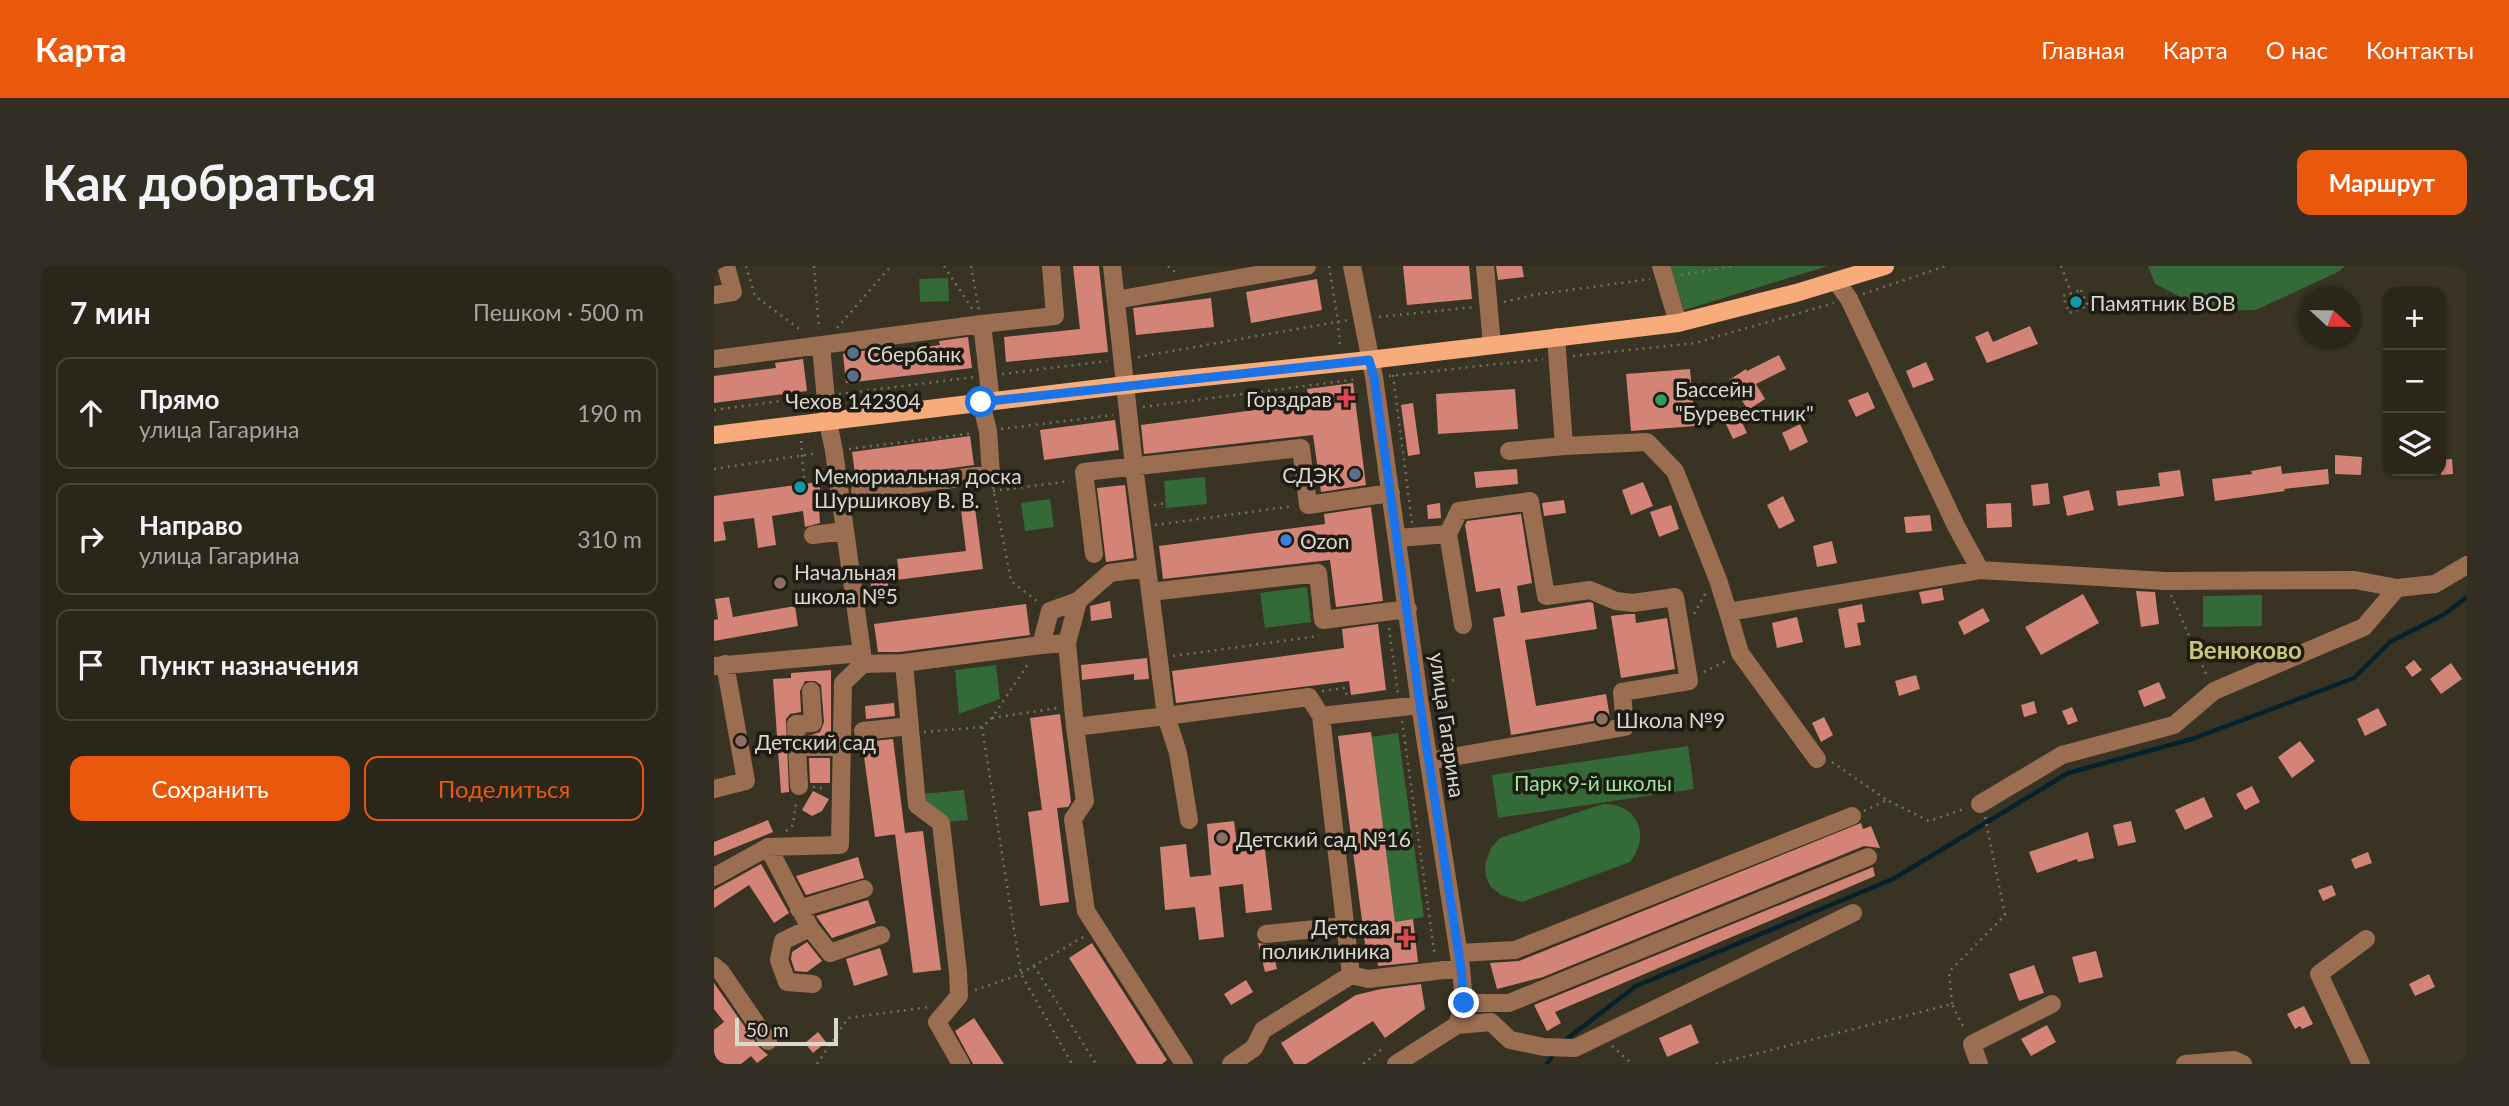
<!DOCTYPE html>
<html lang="ru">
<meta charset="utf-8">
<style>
:root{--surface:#2a261a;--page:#322e23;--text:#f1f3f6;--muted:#a5a5a2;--line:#464339;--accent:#ea580c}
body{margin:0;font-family:Lato,sans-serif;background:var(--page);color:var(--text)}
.controls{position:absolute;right:21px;top:21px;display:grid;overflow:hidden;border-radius:14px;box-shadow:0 2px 5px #0004}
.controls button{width:63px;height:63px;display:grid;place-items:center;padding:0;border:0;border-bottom:2px solid var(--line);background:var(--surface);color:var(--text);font:35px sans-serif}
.compass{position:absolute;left:1585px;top:21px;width:63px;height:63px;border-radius:50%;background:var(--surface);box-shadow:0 2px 5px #0004;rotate:112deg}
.scale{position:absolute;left:21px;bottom:18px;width:103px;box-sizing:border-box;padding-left:7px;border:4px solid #dad7cc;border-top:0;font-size:19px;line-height:24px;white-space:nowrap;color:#dad7cc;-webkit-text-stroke:5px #1d1b13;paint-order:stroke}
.stop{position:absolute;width:21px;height:21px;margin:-16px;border:5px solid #1a73e8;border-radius:50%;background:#fff}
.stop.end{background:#1a73e8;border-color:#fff;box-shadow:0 2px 7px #0008}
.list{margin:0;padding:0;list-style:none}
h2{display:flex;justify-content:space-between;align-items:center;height:91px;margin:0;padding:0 28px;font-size:30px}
h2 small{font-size:23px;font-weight:400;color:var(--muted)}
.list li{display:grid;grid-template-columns:46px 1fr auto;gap:21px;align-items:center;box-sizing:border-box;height:112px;margin:0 14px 14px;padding:0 14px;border:2px solid var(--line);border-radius:14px}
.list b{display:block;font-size:26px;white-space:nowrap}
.list p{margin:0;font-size:23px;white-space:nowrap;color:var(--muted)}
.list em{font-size:23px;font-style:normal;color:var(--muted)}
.actions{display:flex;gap:14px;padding:21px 28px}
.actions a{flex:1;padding:16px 0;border:2px solid var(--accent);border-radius:14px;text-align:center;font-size:24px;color:var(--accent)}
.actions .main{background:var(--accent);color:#fff}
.icon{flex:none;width:38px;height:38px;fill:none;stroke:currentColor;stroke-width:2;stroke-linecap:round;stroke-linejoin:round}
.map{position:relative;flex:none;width:1753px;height:798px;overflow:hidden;border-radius:14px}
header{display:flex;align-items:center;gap:42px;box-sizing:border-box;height:98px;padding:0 35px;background:var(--accent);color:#fff}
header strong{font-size:33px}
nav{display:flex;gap:38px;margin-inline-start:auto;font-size:24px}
.intro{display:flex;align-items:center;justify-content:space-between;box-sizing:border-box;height:168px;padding:0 42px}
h1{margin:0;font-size:49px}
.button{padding:18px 32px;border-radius:14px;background:var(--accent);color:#fff;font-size:24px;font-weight:700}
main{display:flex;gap:42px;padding:0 42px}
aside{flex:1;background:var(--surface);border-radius:14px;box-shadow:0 2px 5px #0004}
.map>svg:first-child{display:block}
</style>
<header>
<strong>Карта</strong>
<nav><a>Главная</a><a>Карта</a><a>О нас</a><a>Контакты</a></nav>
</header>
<div class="intro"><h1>Как добраться</h1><a class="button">Маршрут</a></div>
<main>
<aside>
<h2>7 мин<small>Пешком · 500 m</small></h2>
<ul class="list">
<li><svg class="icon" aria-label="ahead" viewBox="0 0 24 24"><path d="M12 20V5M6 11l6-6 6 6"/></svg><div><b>Прямо</b><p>улица Гагарина</p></div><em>190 m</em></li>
<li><svg class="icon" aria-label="right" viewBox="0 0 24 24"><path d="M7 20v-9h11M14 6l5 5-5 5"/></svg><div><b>Направо</b><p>улица Гагарина</p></div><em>310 m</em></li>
<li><svg class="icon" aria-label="arrive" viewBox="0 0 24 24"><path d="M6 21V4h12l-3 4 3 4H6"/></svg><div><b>Пункт назначения</b></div></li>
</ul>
<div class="actions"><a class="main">Сохранить</a><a>Поделиться</a></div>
</aside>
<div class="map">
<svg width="1753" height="798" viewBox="0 0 1753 798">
<rect width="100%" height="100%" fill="#383322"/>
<path fill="#346a37" d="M956,0h158l-144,44z
M1434,0h197l-7,6 -82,38 -48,1 -53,-27z
M234,12l1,23 -29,1 -1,-23z
M491,211l2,27 -41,4 -2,-27z
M336,233l4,28 -29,4 -4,-28z
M593,321l4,35 -46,6 -5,-35z
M1548,329v31l-59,1v-31z
M282,399l4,34 -41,15 -4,-44z
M684,467l26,184 -29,5 -24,-185z
M974,480l6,43 -196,29 -6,-43z
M250,524l4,30 -21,2 -24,-20 -1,-8z
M889,538c35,-1 48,32 27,58l-108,40 -21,-7 -10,-8 -5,-10 -1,-13 6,-16 9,-10z"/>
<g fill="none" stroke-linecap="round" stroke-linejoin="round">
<path stroke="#04212c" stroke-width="4.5" d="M850,775l72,-55 257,-107 175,-106 124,-34 162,-61 36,-36 53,-27 24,-18
M833,798l7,-11"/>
</g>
<path fill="#d38477" d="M359,0h26l9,86 -102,10 -2,-25 76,-8z
M689,0h66l3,33 -65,6z
M782,0h26l2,11 -26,3z
M603,13l5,31 -71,13 -5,-31z
M497,32l3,29 -78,8 -3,-27z
M1316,60l8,18 -51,19 -12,-26 13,-6 5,11z
M254,71l4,31 -126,15 -3,-29 26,-4 1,4 70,-9 -1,-4z
M1065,89l7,14 -30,15 9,15 -17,11 -19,-30 17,-11 1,2z
M89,93l4,32 -93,12v-27l62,-8 -1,-5z
M1212,96l8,18 -21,8 -7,-17z
M976,103l5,57 -64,5 -5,-57z
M639,117l13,102 -45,7 -8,-57 -169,19 -3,-29 168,-22 -2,-14z
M801,123l3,40 -80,5 -2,-40z
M1154,126l7,16 -19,9 -8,-17z
M699,137l7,51 -12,2 -7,-51z
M1026,152l7,15 -14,6 -7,-15z
M401,154l4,30 -75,10 -4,-30z
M1086,158l8,18 -18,9 -8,-18z
M256,170l4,29 -118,16 -4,-29z
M1621,189l27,2 -1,18 -26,-1z
M1738,193l1,15 -12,1v-15z
M1567,200l1,8 46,-5 1,15 -45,5 1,2 -70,10 -3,-22 40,-5 -1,-3z
M803,203l1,15 -42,4 -2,-16z
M1466,204l4,26 -66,10 -2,-15 44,-5 -2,-13z
M105,216l4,27h-4l1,14 -15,4 -2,-16 -31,5 4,29 -18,3 -4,-30 -31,4 3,18 -12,2v-46z
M929,216l10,24 -22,9 -9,-25z
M1334,217l2,21 -17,2 -2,-21z
M411,219l9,73 -28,4 -9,-74z
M1375,224l5,20 -27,6 -4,-20z
M1069,230l12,25 -16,8 -12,-24z
M850,234l2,13 -22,3 -2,-13z
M726,237l1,15 -13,1 -1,-14z
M1297,237l1,24 -25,1 -1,-24z
M957,239l8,24 -20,8 -9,-25z
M657,241l12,94 -47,6 -6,-47 -167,19 -4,-33 166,-22 -1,-10z
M261,242l8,61 -95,12v5l-17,1 -1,-19 28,-2 -1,-7 69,-8 -5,-41z
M807,248l11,69 -15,3 4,27 69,-11 3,1 4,26 -72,11 11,66 70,-12 4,24 -99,17 -18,-117 12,-2 -5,-28 -24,4 -11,-67 2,-4z
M1216,249l2,16 -26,2 -2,-16z
M1118,275l5,22 -20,4 -4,-21z
M1228,322l2,12 -22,4 -3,-12z
M1422,325l19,1 4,32 -18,3z
M1369,328l16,29 -58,32 -16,-28z
M15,331l4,20 62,-11 3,20 -84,15v-21l4,-1 -3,-20z
M396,335l2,17 -21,3 -1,-15z
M312,338l4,31 -131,17h-21l-4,-28z
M1148,338l3,18 -8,1 4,22 -16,3 -7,-39z
M1269,342l7,13 -26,14 -6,-13z
M913,348h8l1,9 31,-5 8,51 -54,9 -10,-62z
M1083,351l6,25 -26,6 -5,-25z
M664,358l8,66 -35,5 -2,-14 -173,22 -4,-32 172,-23 -2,-19z
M433,392l2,21 -15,1v-6l-52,6 -1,-15z
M1700,394l8,10 -10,7 -7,-10z
M1737,397l11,16 -21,15 -11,-15z
M117,404v66h-23l12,-4 4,-10 -3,-37 -6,-4h-10l-5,10 1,21 -11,2 -4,5 3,73 -8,1 -8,-114 18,-1v-5z
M1202,409l4,14 -21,7 -4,-15z
M1445,416l7,16 -22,9 -6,-16z
M1320,435l3,12 -13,4 -3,-12z
M180,437l1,13 -29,3 -1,-13z
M1358,441l6,14 -10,4 -6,-14z
M1664,442l9,17 -22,11 -8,-17z
M346,448l11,88 -3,5 -11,1 12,94 -29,4 -12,-94 14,-2 -12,-92z
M1110,451l9,18 -12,7 -9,-19z
M657,466l24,190 18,-3 5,43 -40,4 -1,-8 -10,1 -29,-223z
M179,473l12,94 -30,4 -13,-95z
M1586,475l15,20 -23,17 -14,-21z
M95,492h21v25h-20z
M1538,520l8,16 -15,8 -9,-16z
M99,525l16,8 -7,12 -10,5 -10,-6z
M1490,531l9,20 -28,13 -10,-20z
M54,554l5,12 -59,24v-14z
M520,555l4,31 27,-3 7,61 -26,3 -3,-29 -24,3 5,50 -25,3 -4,-33 -30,3 -5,-63 26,-3 4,33 21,-2 -4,-51z
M1417,555l5,21 -18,4 -5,-21z
M1147,557l2,6 8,-3 9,22 -16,-2 -321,131 -46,12 -7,-26 29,-2z
M209,565l18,139 -28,3 -18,-139z
M1374,566l6,26 -16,4 -1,-3 -40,14 -8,-21z
M1654,586l4,11 -17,6 -4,-10z
M144,591l6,21 -58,17 -10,-19z
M47,598l28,49 -15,10 -25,-38 -35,23v-18z
M1159,601l2,9 -320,136 6,11 -14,8 -13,-26z
M1618,619l4,10 -13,6 -5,-11z
M154,634l8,23 -44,15 -16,-22z
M93,676l15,19 -15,11 -12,-1 -4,-12 1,-7z
M378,677l75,117 -5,4h-25l-68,-106z
M544,677l13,2 6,24 -12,3z
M166,682l8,27 -34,11 -8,-27z
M1382,685l7,26 -24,6 -7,-26z
M1320,699l10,28 -25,8 -10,-27z
M1715,708l6,13 -20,9 -6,-12z
M532,714l7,12 -22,13 -7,-11z
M0,717l45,64 9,8 -11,8 -6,-7 -10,8h-27v-34l10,-8 -10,-13z
M707,718l4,25 -40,29 -12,-17 -67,43h-12l-13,-21 75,-48 25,-6z
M1590,740l9,18 -11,5 -2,-3 -5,3 -8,-15z
M260,752l30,46h-31l-18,-33z
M977,758l8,19 -32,14 -8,-19z
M1333,759l9,17 -25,14 -10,-17z
M104,766l8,10 -13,11 -8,-10z"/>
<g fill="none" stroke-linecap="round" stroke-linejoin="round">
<path stroke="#747061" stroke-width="2.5" stroke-dasharray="2 5" stroke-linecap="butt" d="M32,0l9,30 47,35
M100,0l5,63
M230,0l29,44
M257,0l8,44
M454,0l8,7
M615,0l9,56 2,25
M1347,0l10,26
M967,9l53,-9
M1367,24l7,16 -19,7 -6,-17z
M1149,28l83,-28
M790,36l29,-7 117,-16
M665,51l95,-10
M123,62l54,-62
M859,90l122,-13 139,-40
M424,91l210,-37
M288,108l105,-13
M679,109l19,148
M675,110l154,-17
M125,128l136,-17
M429,141l215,-28
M0,144l97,-13
M287,163l112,-14
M87,175l3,37
M135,183l125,-16
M0,203l104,-16
M279,221l18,94 27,21
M279,225l77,-10
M440,239l12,-2
M441,259l139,-19
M1457,329l37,83
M980,348l12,-22
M675,362l9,66
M459,390l146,-20
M990,406l22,-11
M717,417l24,-3
M608,425l23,-3 2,8
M278,452l66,-10
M688,455l33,236
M268,461l39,247 51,90
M210,466l58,-5 10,-9 38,-57
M1118,496l55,38
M99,521l14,2
M1150,545l23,-11 42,21 35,-12
M72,565l7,-6 3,-23
M320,700l62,98
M261,724l41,-14 69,-40
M1238,738l-3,-32 56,-57 -20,-98
M898,780l20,18
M103,798l31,-46 81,-11
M649,798l18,-14
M1002,798l236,-60 13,26"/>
<path stroke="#9c6e51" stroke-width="18" d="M398,0l22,200 32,250 143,-19 12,19
M638,0l22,111 46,328 41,263 3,35 -7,22 -61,39
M771,0l7,79
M947,0l17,57
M1122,15l13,18 107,227 24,44 185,11 190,-1 42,8 38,-4 32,-19
M0,29l19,-3 -7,-26
M402,34l191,-34
M842,71l8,109 83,-4 28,29 43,109 10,32 252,-42
M0,93l268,-35
M277,135l-9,-77 73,-8 -4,-50
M795,185l55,-5
M146,225l131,-17 -3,-43 -7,-29
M99,269l31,-4
M684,272l50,-4 15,91
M380,288l-10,-82 217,-24 7,57 83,-12
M436,326l168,-19 5,47 85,-11
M1014,346l12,41 77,106
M353,377l11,-42
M149,398l41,-1
M0,400l148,-13 -28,-202 -6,-29 -7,-76
M361,461l-8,-84 -26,2 9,-34 28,-10 32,-28 37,-5
M149,465l47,-5
M83,481l-1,-23 17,-1 -2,-32
M715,495l196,-34 -3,-35 67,-11 -14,-84 -42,6 -17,-2 -26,-11 -44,6 -16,-95 -71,10 -11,23
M85,520l-2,-39h44
M0,523l32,-8 -21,-117
M1266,538l82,-49 112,-30 40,-34 150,-64 33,-39
M54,581l42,81 20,25 51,-18
M0,611l54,-30 72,-2 3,-162 20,-19 -1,-11
M85,643l65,-20
M96,662l-27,13 -4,19 8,22 26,2
M552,668l79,-8
M745,687l56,-3 337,-134
M0,700l7,6 47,69
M637,709l-30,-259 99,-11
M750,737h45l359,-146
M743,759l34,-3 19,18 34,7 31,1 278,-135
M247,798l-24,-42 22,-26 -1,-24 -17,-149 -24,-18 -13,-142 137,-18
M470,798l-98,-153 -13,-92 12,-18 -10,-74 91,-11 12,37 11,67
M517,798l23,-16 9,-18 88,-55 17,4 93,-11
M1265,798l-7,-20 80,-40
M1471,798l49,-4 9,4
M1647,798l-42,-90 47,-35"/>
<path stroke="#f8ac7c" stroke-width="18" d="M0,169l412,-50 243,-25 309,-37 118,-30 89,-27"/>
</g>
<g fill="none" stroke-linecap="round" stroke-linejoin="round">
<path stroke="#1a73e8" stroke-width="9" d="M267,136l388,-42 5,17 46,328 41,263 3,35"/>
</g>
<g fill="#0f9aa8" stroke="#1d1b13" stroke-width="2.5">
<circle cx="1362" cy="36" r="7"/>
<circle cx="86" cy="221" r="7"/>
</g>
<g fill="#5c6f8a" stroke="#1d1b13" stroke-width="2.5">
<circle cx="139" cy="87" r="7"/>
<circle cx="139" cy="110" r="7"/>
<circle cx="641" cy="208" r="7"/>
</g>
<g fill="#e0444e" stroke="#1d1b13" stroke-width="2.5">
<path d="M628.5 121.5h7v7h7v7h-7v7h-7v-7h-7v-7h7z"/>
<path d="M688.5 661.5h7v7h7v7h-7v7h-7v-7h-7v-7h7z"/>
</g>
<circle fill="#2e9e5b" stroke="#1d1b13" stroke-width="2.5" cx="947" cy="134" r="7"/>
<circle fill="#3f7fe0" stroke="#1d1b13" stroke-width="2.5" cx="572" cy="274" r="7"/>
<g fill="#8d6e63" stroke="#1d1b13" stroke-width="2.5">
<circle cx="66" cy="317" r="7"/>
<circle cx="888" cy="453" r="7"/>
<circle cx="27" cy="475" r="7"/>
<circle cx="508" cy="572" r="7"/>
</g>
<g text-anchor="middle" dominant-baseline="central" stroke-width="7" stroke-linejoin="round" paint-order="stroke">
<g font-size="21" fill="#dad7cc" stroke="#1d1b13" text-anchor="start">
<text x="1376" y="36">Памятник ВОВ</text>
<text x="153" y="87">Сбербанк</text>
<text x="961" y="122">Бассейн<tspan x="961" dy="24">"Буревестник"</tspan></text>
<text x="618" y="132" text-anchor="end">Горздрав</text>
<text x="139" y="134" text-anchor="middle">Чехов 142304</text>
<text x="627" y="208" text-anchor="end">СДЭК</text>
<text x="100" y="209">Мемориальная доска<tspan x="100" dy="24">Шуршикову В. В.</tspan></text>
<text x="586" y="274">Ozon</text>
<text x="80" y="305">Начальная<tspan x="80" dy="24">школа №5</tspan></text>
<text x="902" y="453">Школа №9</text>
<text x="41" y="475">Детский сад</text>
<text x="522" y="572">Детский сад №16</text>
<text x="676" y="660" text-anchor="end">Детская<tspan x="676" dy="24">поликлиника</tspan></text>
</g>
<g font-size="21" fill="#dad7cc" stroke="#1d1b13">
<text transform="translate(734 459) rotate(82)">улица Гагарина</text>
</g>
<g font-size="21" fill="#99e79b" stroke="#1d1b13">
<text x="879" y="516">Парк 9-й школы</text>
</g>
<g font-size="24" font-weight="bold" fill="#cac678" stroke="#1d1b13">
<text x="1531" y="383">Венюково</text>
</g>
</g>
</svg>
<div class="controls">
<button>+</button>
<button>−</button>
<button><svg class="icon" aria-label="layers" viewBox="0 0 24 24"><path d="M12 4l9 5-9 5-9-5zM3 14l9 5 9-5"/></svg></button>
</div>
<svg class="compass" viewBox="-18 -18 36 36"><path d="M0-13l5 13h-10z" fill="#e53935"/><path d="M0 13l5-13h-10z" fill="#a5a5a2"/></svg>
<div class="scale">50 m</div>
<div class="stop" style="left:267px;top:136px"></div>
<div class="stop end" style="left:750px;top:737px"></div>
</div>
</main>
